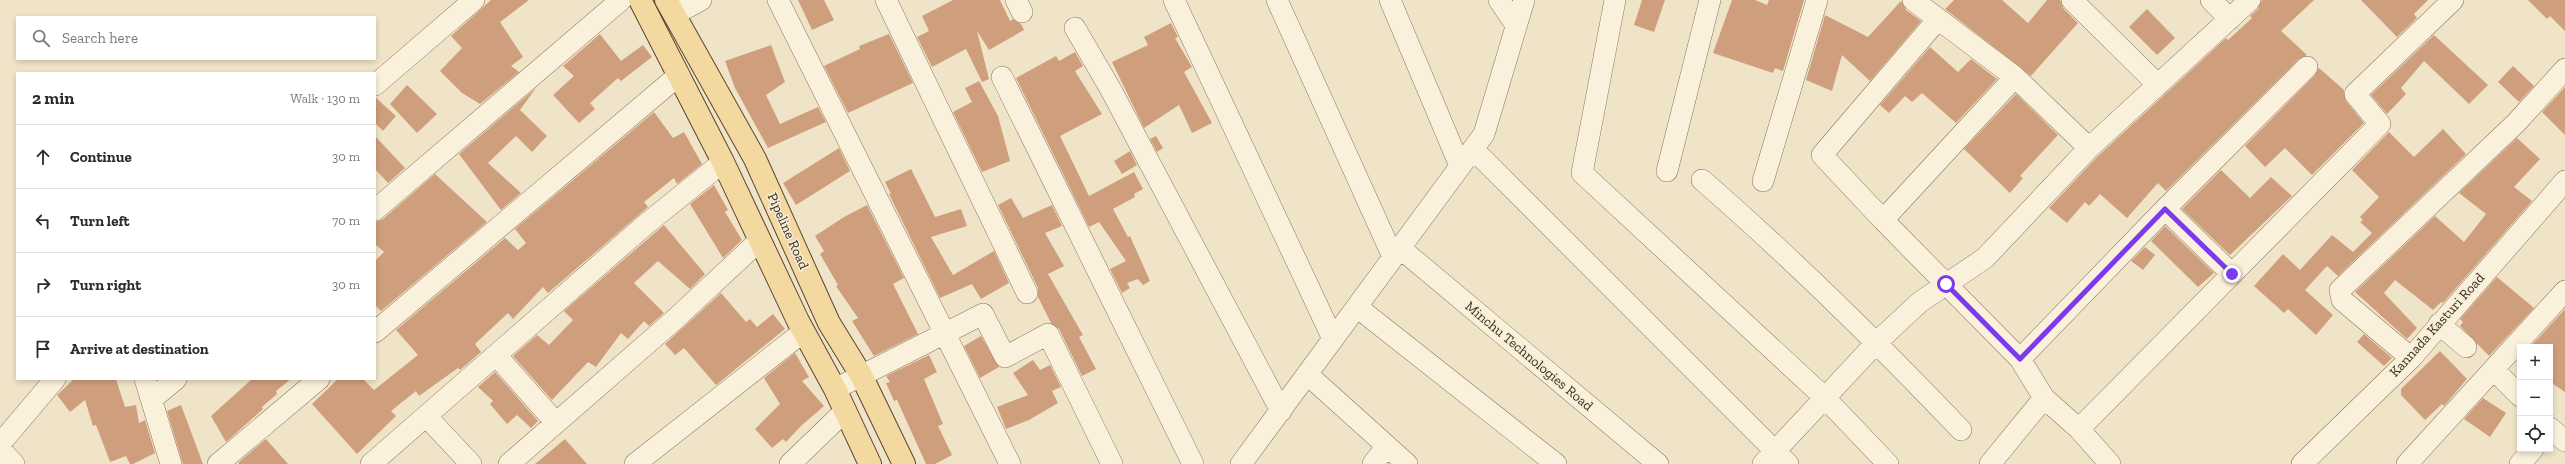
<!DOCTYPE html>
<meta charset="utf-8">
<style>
:root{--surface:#fff;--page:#f2f2f3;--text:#2b2b33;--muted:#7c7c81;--line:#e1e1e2}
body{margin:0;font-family:"Zilla Slab",serif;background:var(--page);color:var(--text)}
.controls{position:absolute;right:12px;bottom:12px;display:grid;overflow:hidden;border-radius:0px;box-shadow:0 2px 6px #0003}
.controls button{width:36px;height:36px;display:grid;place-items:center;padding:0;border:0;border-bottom:1px solid var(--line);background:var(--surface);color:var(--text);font:20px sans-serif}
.stop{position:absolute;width:12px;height:12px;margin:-9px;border:3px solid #7c3aed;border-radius:50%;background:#fff}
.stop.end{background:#7c3aed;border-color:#fff;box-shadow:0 1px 4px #0008}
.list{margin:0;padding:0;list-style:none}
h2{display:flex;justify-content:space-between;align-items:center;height:52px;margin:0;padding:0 16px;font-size:17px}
h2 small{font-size:13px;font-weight:400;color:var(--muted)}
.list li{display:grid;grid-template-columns:26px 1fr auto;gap:12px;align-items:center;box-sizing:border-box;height:64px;padding:0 16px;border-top:1px solid var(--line)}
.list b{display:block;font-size:15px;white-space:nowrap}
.list em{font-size:13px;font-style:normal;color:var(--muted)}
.icon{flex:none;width:22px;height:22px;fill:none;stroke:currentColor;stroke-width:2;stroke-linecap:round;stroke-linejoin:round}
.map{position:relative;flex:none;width:2565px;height:464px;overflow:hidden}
.search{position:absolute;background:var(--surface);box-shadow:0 2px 6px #0003;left:16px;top:16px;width:360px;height:44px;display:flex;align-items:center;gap:10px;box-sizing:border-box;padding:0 14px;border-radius:0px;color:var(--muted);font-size:15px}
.panel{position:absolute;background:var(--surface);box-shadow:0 2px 6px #0003;left:16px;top:72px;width:360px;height:308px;border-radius:0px}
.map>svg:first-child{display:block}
</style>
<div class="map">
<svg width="2565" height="464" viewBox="0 0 2565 464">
<rect width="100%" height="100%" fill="#f0e4c8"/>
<path fill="#cf9f7d" d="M491,0h38l-29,22 23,35 -12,9 8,6 -39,32 -18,-11 -22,-22 22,-23 -11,-12z
M798,0h26l10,20 -22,10z
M953,0h47l10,21 3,-2 8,5 3,6 -35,20 -12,-19 12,48 -7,3 -16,-33 -34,18 -15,-30 12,-6 -7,-15z
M1642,0h23l-11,32 -20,-7z
M1732,0h23l12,5 2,-5h35l-21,71 -8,-3 -2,5 -60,-20z
M1954,0h48l26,23 19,-23h13l3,8 15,15 -47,53 -86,-67z
M2262,0h52l-33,31 26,24 -8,4 -133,132 -8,-8 -31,35 -27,-24 -11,12 -4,-4 -18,21 -18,-15 48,-51 129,-119 2,2 24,-22 -2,-2 8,-7z
M2361,0h67l-14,14 3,4 -20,19z
M2528,0h37v31l-15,-15 -3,3z
M1901,1l5,9 15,11 -51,60 -28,-26 -10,36 -26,-11 19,-65 43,22z
M2147,9l28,29 -18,17 -28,-28z
M1171,23l7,14 -3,1 17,29 -8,5 28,51 -20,10 -13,-28 -35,23 -32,-66 36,-17 -4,-8z
M600,34l21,27 22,-16 9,12 -31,24 -3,-3 -28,25 5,6 -16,14 -26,-28 21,-19 -11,-10z
M889,34l24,49 -65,30 -24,-47 36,-17 -1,-3z
M2434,35l54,50 -19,19 -45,-43 -23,27 5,6 -19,20 -16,-19z
M771,45l14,37 -19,13 14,29 38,-17 8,15 -58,26 -33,-60 -10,-27z
M1930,47l28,25 13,-13 26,20 -41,44 -34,-30 -10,9 -7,-6 -16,17 -9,-8z
M1075,52l8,14 -8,5 27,43 -42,22 29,60 45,-24 9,17 -9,5 1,3 -22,12 15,28 2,-1 20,45 -7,4 -5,-6 -11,4 3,5 -8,5 -12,-24 16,-8 -27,-39 -10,5 -73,-149 40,-22 3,5z
M2513,66l21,20 -15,16 -21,-20z
M2319,68l25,22 2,11 18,22 -52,52 -27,-27 -20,19 -20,-21 70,-71z
M979,81l19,35 12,45 -28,11 -29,-60 19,-10 -7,-14z
M407,85l30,29 -20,19 -27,-29z
M2565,87v48l-23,-23z
M536,88l-16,22 27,26 -15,16 -16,-16 -28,27 33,30 -20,17 -42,-56z
M2016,94l42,41 -38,41 3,2 -13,15 -46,-44z
M375,97l21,19 -13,15 -8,-8z
M654,112l19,26 11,-6 18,32 -25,20 -3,-6 -30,24 4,5 -100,86 -5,-6 -30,32 -5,-6 -33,31 6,8 -21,18 -2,-2 -39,28 -3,-5 -25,20 5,5 -39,38 -45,-50 26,-25h25l11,11 44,-35 -22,-25 109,-92 13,12 8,-7 -11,-14z
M2443,129l23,25 -128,122 -11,-10 -22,24 28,25 -17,20 -28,-26 -4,4 -30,-27 29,-32 17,16 32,-35 21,17 19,-19 -12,-11 3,-2 -3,-3 19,-20 -27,-27 37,-38 25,25z
M375,136l30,32 -17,15 -13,-14z
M1156,136l7,12 -6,4 -7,-13z
M2517,138l23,21 -26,28 18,14 -89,102 -2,-1 -8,8 -38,-30 -11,13 33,35 -10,11 -52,-47 80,-76 29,26 22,-28 -27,-21z
M839,148l11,23 -54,34 -13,-22z
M1130,151l7,14 -15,9 -8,-13z
M911,169l24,48 26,-8 6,17 -36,11 22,38 41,-24 15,32 -28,16 -9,-15 -32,14 -51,-104h2l-6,-12z
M2221,170l29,28 21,-21 21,19 -62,59 -48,-46z
M435,174l52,48 -106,89 -6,-6v-44l9,-9 -9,-8v-22l8,-3z
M714,185l14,25 -3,2 17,28 -19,18 -33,-54z
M1011,198l12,20 29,-13 10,21 -17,7 19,33 -16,8 35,61 -4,2 17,32 -14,7 -23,-47 -8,-6 -13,-26v-9l-40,-83z
M867,205l37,73 -11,6 25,50 -44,22 -22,-35 6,-3 -22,-32 2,-1 -18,-31 4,-3 -9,-15 29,-19z
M664,225l41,49 -15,15 -32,-28 -24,22 30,30 -15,13 -5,-5 -16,18 -7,-6 -25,34 -8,-5 -36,38 -39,-44 24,-21 12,10 24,-25 -9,-9z
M2165,226l49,47 -16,14 -47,-46z
M2145,247l10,8 -12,15 -12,-9z
M2497,277l37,31 -45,48 -29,-30 3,-4 -3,-3z
M721,293l25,29 4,-3 7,8 16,-13 12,15 -69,56 -32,-37 -9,7 -10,-11z
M2565,309v83l-15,-10v-35h-20z
M2364,334l28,24 -8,8 -27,-24z
M981,336l18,31 -19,11 -16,-32z
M2440,351l27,28 -23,27 -2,-2 -17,16 -24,-25v-6z
M795,353l14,24 -7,4 22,25 -23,20 -15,16 -3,-3 -11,9 -17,-19 25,-25 -16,-26z
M929,355l8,17 -13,7 19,45 -5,2 14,29 -17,9h-9l-29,-64 -3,1 -8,-18 4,-1 -4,-6z
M1033,360l7,10 10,-5 11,22 -9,4 6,12 -29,17 -23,9 -9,-22 31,-12 -15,-22z
M495,372l43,49 -7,7 -14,-13 -10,9 -17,-20 3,-3 -15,-14z
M74,379h42l9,28 11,-2 3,18 6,-3 10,33 -22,11h-3l-4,-8 -16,6 -14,-37 -3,1 -8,-26 -15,12 -13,-17z
M252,379h39l-15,12 1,3 -15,13 1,2 -37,33 -15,-26z
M2483,398l23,15 -16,24 -26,-18z
M181,405l22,59h-20l-16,-53z
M266,439l22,25h-49l-1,-1z
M565,439l22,25h-52z"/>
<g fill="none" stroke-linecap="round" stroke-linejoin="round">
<g stroke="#8d765c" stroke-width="22">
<path id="minor" d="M778,0l232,464
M886,0l141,293
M1016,0l6,12
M1174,0l159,339
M1277,0l116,257
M1390,0l70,166
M1499,0l17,25
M1615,0l-33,173 242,224 64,67
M1913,0l102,77 74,71
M2072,0l86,85
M2211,0l19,19
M675,14l26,-14
M1075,28l36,62 170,321
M1002,77l191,387
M2015,77l-132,143 137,139 24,39 35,31 31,35
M375,85l99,-85
M1473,149l315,315
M1667,171l43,-171
M1702,180c91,79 176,163 259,250
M1763,181l54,-181
M2165,209l67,65
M375,210l246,-210
M1883,220l-61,-65 116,-136
M1400,248l258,216
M1357,307l199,157
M2439,324l27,23
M375,332l304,-257
M496,355l60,68
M2411,358l-69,-58 -2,-10 176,-167 49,-54
M2020,359l145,-150 142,-142
M2494,370l26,26
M1307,374l100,90
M145,379l26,85
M835,389l148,-75 22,43 43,-23 64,130
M152,399l24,-20
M426,416l45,48
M2550,428l15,13
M2079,429l301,-305 -25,-30 98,-94
M0,444l55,-65
M0,449l14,15
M218,464l101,-85
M371,464l274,-239 78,-63
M509,464l164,-143 86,-80
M635,464l168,-132
M790,464l55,-53
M1241,464l243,-330 40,-134
M1373,464l13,-17
M1763,464l114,-122 43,-40 65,-44 104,-110 161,-148
M1990,464l54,-66
M2302,464l109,-106 154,-177
M2407,464l158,-173
M2520,464l13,-15"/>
</g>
<g stroke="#5b4430" stroke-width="24">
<path id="major" d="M640,0l83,162 75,159 37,68 35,75
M666,0l89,159 74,164 32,52 43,89"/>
</g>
<use href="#minor" stroke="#faf1dc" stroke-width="21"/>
<use href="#major" stroke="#f3d9a0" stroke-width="22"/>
</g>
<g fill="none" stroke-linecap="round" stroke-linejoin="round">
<path stroke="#7c3aed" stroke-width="5" d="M1946,284l74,75 145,-150 67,65"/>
</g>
<g text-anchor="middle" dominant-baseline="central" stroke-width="3" stroke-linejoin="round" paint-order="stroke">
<g font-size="14" fill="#3d2e20" stroke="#f7eed8">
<text transform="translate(788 231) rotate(66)">Pipeline Road</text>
<text transform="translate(2437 325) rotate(-48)">Kannada Kasturi Road</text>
<text transform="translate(1529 356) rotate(40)">Minchu Technologies Road</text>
</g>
</g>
</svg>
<div class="controls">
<button>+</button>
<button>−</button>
<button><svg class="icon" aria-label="locate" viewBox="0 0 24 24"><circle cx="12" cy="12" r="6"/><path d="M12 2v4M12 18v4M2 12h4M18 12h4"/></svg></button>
</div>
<div class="stop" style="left:1946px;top:284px"></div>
<div class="stop end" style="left:2232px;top:274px"></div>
<div class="search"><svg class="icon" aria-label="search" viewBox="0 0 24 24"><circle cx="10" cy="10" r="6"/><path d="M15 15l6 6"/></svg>Search here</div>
<section class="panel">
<h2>2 min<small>Walk · 130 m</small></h2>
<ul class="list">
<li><svg class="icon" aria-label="ahead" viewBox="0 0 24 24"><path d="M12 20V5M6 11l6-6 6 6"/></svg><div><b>Continue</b></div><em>30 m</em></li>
<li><svg class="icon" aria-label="left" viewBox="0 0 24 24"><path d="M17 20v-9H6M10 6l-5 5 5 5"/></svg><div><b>Turn left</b></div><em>70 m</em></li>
<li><svg class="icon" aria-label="right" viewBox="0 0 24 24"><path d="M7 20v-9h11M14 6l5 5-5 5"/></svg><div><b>Turn right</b></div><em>30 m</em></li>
<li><svg class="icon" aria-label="arrive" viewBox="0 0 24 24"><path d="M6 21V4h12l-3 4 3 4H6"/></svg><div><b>Arrive at destination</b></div></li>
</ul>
</section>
</div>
